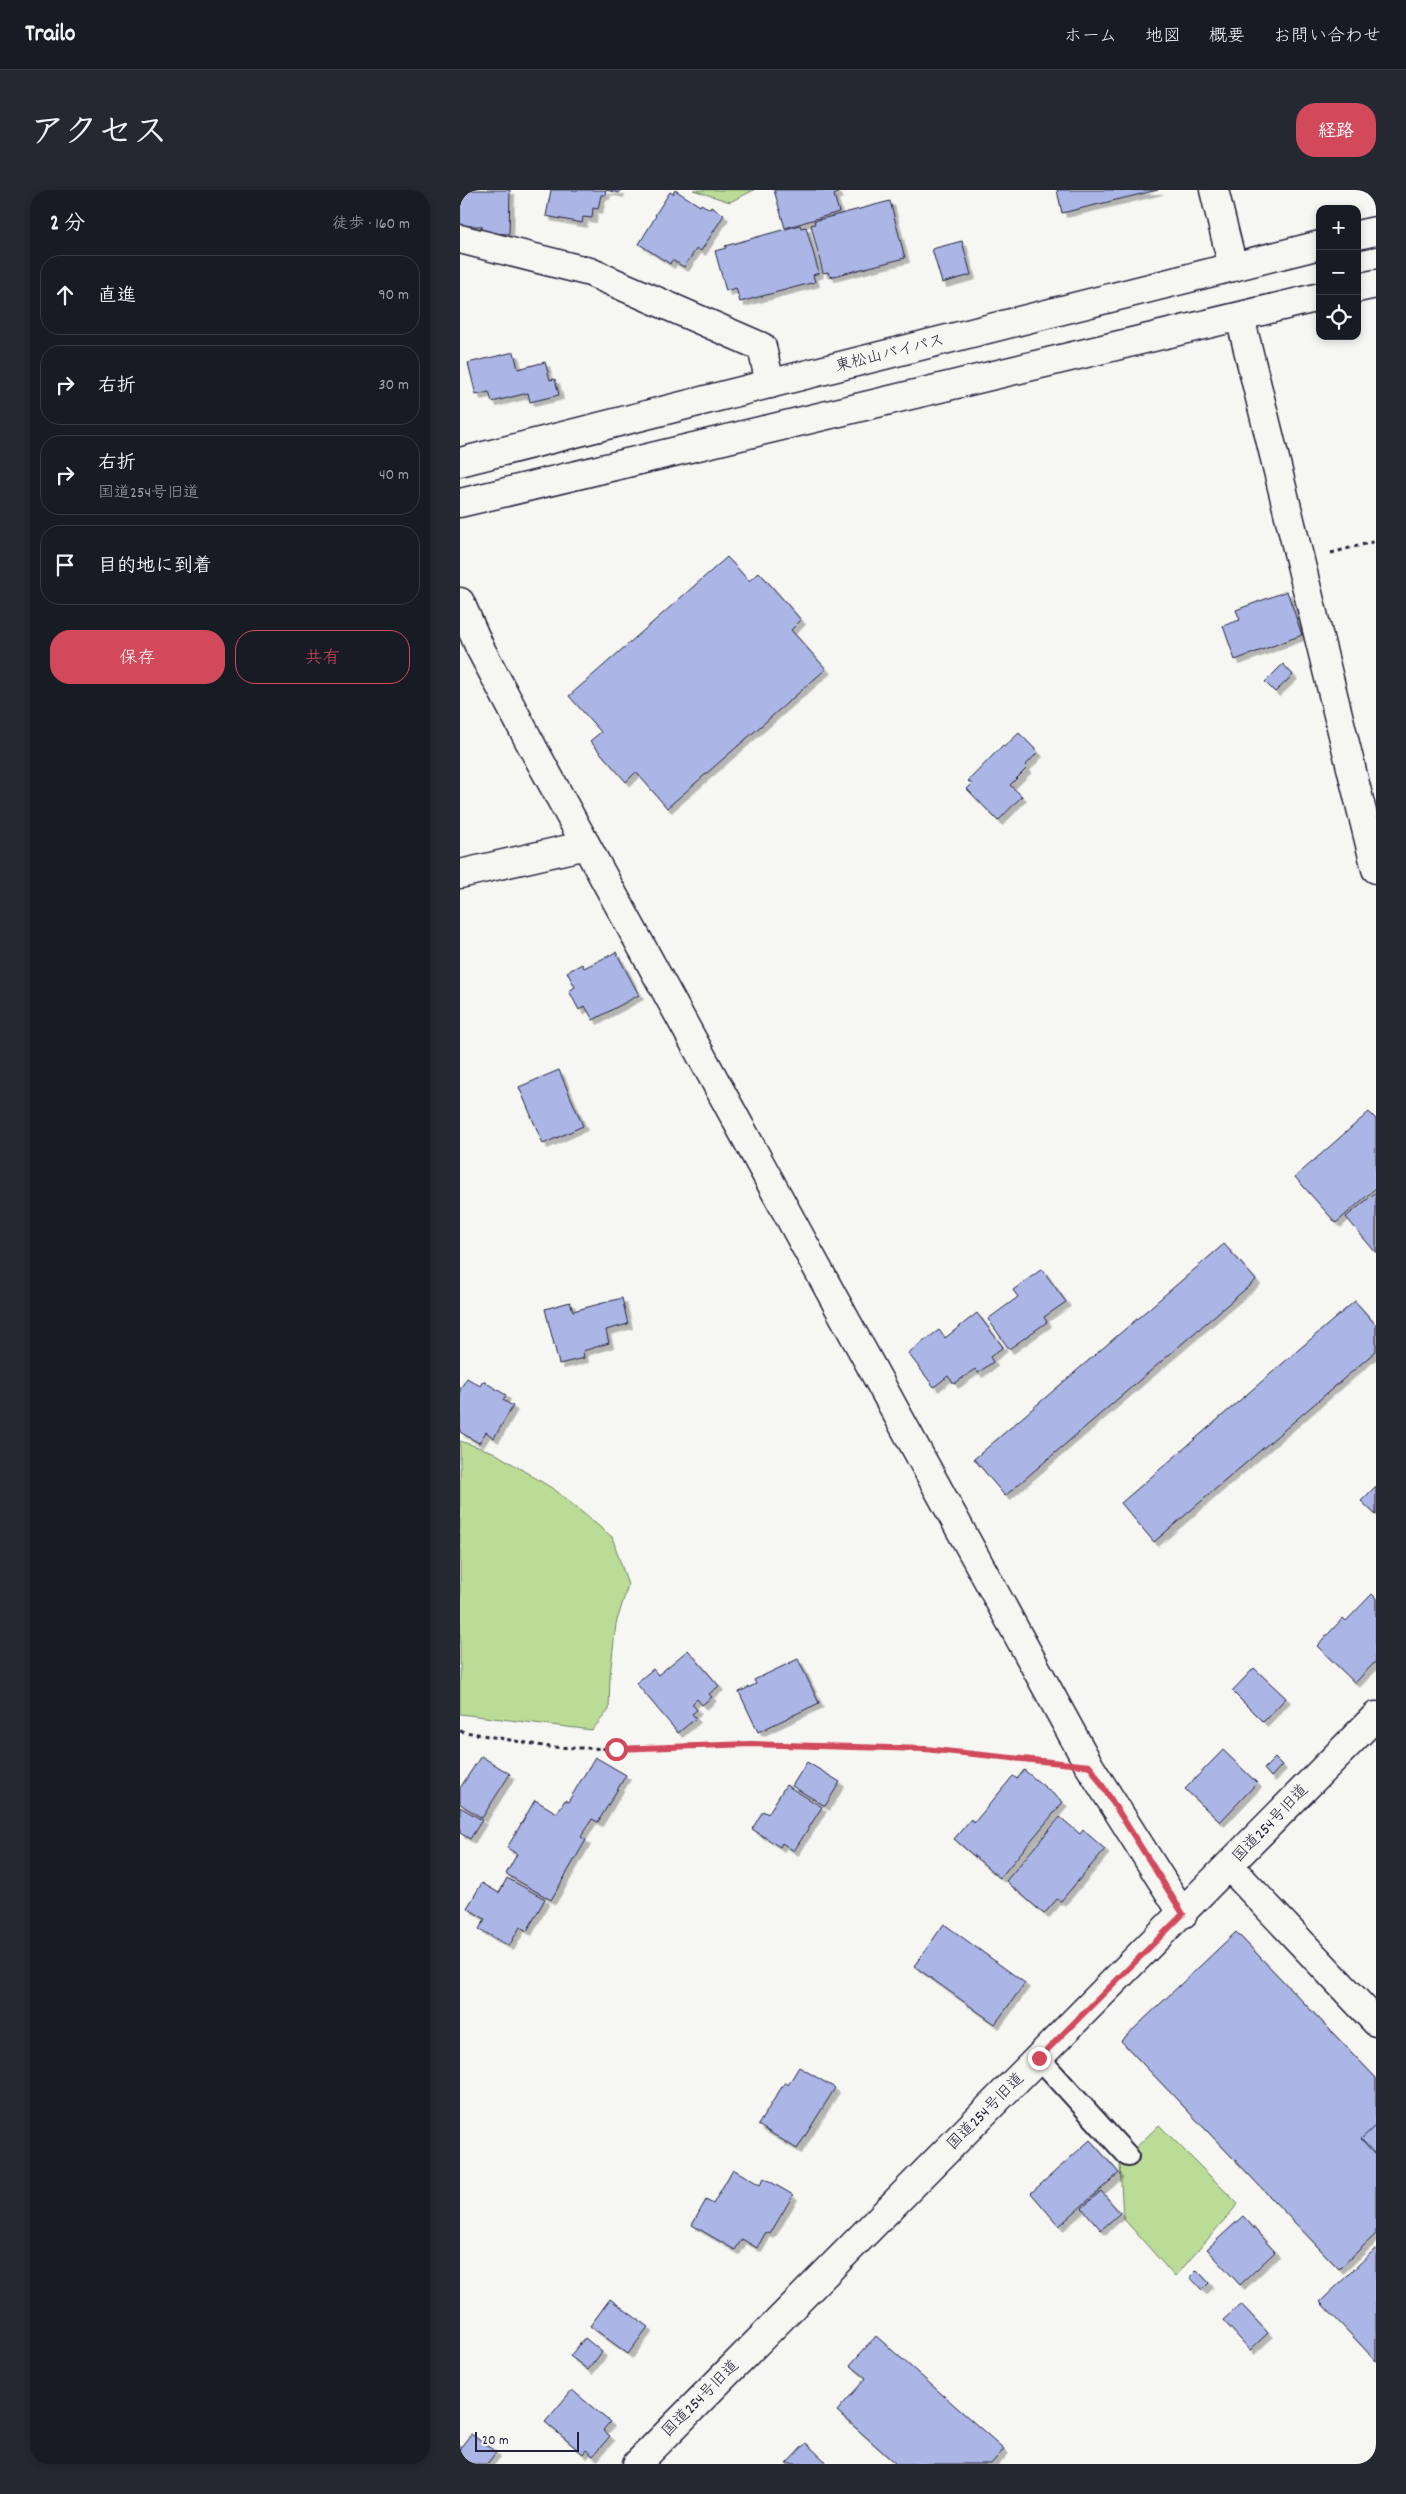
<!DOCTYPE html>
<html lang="ja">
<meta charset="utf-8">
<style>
:root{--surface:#171b24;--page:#242831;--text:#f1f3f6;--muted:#9ea1a6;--line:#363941;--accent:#d1495b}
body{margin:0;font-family:Dekko,"Klee One",sans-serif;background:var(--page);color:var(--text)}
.controls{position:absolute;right:15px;top:15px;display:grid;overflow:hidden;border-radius:10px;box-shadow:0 2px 8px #0003}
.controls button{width:45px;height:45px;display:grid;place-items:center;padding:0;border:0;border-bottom:1px solid var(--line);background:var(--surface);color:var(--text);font:25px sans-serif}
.scale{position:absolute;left:15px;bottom:12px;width:104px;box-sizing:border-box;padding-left:5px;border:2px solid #22223b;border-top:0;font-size:14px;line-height:18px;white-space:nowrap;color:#22223b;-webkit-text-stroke:4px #f6f6f2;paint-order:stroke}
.stop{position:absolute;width:15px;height:15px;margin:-11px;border:4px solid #d1495b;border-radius:50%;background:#fff}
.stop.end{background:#d1495b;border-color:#fff;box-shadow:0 1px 5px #0008}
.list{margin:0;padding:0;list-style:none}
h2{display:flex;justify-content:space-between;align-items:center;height:65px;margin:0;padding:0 20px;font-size:21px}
h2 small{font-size:16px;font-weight:400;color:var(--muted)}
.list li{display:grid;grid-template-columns:32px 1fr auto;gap:15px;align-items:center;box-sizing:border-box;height:80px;margin:0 10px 10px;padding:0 10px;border:1px solid var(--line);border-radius:20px}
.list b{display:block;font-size:19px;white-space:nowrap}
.list p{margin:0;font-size:16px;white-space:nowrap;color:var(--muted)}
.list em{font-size:16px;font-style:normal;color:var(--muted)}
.actions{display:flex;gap:10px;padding:15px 20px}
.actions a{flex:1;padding:11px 0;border:1px solid var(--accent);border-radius:20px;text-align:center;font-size:18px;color:var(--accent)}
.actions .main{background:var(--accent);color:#fff}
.icon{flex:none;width:28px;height:28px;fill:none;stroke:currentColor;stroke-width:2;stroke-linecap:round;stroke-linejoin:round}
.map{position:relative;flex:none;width:916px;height:2274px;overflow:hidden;border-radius:20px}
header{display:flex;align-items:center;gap:30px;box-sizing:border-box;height:70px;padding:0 25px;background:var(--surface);border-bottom:1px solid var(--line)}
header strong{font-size:24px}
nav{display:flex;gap:28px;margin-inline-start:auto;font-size:18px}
.intro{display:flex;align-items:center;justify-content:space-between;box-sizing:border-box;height:120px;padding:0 30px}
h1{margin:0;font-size:35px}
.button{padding:12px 22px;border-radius:20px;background:var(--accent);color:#fff;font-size:18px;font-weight:700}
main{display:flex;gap:30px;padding:0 30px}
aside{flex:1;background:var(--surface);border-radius:20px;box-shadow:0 2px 8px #0003}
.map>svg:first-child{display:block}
</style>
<header>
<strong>Trailo</strong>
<nav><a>ホーム</a><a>地図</a><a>概要</a><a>お問い合わせ</a></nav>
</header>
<div class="intro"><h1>アクセス</h1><a class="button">経路</a></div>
<main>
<aside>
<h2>2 分<small>徒歩 · 160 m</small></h2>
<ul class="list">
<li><svg class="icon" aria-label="ahead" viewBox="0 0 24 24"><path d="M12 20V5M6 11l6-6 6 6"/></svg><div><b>直進</b></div><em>90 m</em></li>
<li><svg class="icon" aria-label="right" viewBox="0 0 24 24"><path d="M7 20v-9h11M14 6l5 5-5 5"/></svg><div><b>右折</b></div><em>30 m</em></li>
<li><svg class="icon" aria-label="right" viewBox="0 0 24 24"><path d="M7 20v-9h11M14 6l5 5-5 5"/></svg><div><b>右折</b><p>国道254号旧道</p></div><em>40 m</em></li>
<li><svg class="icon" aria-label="arrive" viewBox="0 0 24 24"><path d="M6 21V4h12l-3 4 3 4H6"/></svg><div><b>目的地に到着</b></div></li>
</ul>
<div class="actions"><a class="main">保存</a><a>共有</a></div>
</aside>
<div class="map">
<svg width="916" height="2274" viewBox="0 0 916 2274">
<defs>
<filter id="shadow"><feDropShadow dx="4.5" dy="4.5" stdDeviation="0" flood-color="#0004"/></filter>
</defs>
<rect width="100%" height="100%" fill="#f6f6f2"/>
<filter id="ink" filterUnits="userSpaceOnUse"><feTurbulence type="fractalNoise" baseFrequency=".02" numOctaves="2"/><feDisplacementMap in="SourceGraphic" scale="10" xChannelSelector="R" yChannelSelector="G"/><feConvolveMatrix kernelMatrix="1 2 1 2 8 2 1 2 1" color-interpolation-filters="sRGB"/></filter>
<g filter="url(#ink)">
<path fill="#bbdc96" stroke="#6e7f68" d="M233,0h61l-24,12z
M0,1251l33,11 62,38 57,47 16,48 -12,39 -6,51 -1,35 -17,20 -132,-16z
M699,1935l79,79 -63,73 -52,-59 -3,-55z"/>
<path fill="#abb6e6" stroke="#22223b" filter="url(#shadow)" d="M0,0h50l-1,44 -28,-1 1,-7h-22z
M91,0h69l-1,3 -13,-3 -1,5h-4l-3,14 -5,-1 -1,10 -9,-1 -1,6 -36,-7z
M215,0l25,16 1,-2 9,5 1,-2 13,8 -23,36 -4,-3 -13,19 -12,-7 -2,4 -31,-20 17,-28 -1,-1 15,-23 3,2z
M314,0h63l1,3 -4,2 5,17 -54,16z
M597,0h101l-96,23z
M430,11l15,57 -75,19 -2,-5 -5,1 -12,-48 4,-1 -1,-3z
M340,35l1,3 5,-1 13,46 -6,2 2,7 -75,20 -4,-14 -10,3 -11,-40 11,-3 -1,-2z
M502,51l9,34 -29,8 -10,-34z
M54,162l4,17 27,-7 5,18 5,-1 4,16 -29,7 -2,-9 -36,9 -3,-10 -13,3 -8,-32z
M267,367l22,24 10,-9 42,48 -10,10 35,39 -159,139 -31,-36 -10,10 -36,-41 11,-9 -32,-36z
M827,401l15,44 -67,25 -12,-34 17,-6 -4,-10z
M823,474l10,11 -18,17 -10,-10z
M559,543l19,19 -13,14 2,2 -17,17 12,11 -24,25 -31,-32 5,-5 -4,-3 35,-36 1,2z
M156,762l23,43 -46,25 -8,-14 -6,4 -10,-19 6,-4 -8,-15 15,-8 2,4z
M99,880l24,56 -40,18 -24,-57z
M909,922l7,7v69l-40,35 -41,-46z
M916,1002v61l-30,-36z
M764,1054l32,36 -251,216 -31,-37z
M582,1079l24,33 -22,15 3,5 -38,27 -21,-30 30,-22 -5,-7z
M162,1108l6,26 -22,6 3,13 -26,8 1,7 -25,6 -14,-55 25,-7 3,9z
M895,1111l21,24v26l-222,191 -33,-39z
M517,1123l26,34 -13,10 3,5 -15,11 -3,-4 -21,15 -6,-8 -14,11 -26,-34 31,-23 6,8z
M7,1188l13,8 3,-5 23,14 -3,5 10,6 -19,32 -8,-6 -7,11 -19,-11v-43z
M916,1296v29l-15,-14z
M912,1404l4,4v63l-21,22 -38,-37 26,-28 3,3z
M228,1460l31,36 -10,8 3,3 -10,8 -5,-6 -5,5 5,6 -5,4 4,4 -18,15 -42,-50 17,-14 5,6z
M338,1469l21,44 -61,29 -19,-40 17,-8 -2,-4z
M794,1478l32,30 -23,24 -31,-31z
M763,1560l34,33 -37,39 -35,-33z
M21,1566l29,18 -28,44 -22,-14v-16z
M135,1567l31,18 -28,47 -6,-3 -11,18 5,3 -35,60 -45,-26 11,-20 -10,-6 28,-48 22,13 8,-13 3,2z
M815,1568l7,7 -11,12 -7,-8z
M347,1572l33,20 -15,24 -33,-20z
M564,1580l39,32 -63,76 -46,-39 17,-20 3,4 39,-47 4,3z
M326,1595l36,22 -28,44 -12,-8 -2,4 -28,-18 11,-18 5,3z
M0,1617l22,13 -12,19 -10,-6z
M600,1627l20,17 3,-4 22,19 -44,52 -4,-2 -13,15 -38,-33z
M47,1688l38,21 -18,32 -7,-4 -11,19 -30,-17 6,-10 -18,-11 15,-25 17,10z
M484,1734l81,59 -30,41 -81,-58z
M776,1742l140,146v156l-37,35 -218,-228z
M339,1877l36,21 -38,61 -39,-24 27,-43 3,3z
M916,1935v30l-15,-16z
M630,1950l29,33 -60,53 -28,-33z
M273,1979l27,16 4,-7 29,17 -23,39 -4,-2 -9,16 -15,-9 -7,11 -43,-25 14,-25 7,4z
M641,2001l19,22 -19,17 -19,-22z
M783,2026l32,36 -35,33 -33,-36z
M916,2058v113l-56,-59z
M737,2080l12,13 -7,7 -12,-13z
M150,2109l38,28 -20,27 -38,-28z
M781,2114l27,29 -18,17 -27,-30z
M416,2146l128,113 -13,15h-95l-59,-53 29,-33 -16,-13z
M125,2148l17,14 -14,18 -18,-14z
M112,2200l38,32 -7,8 7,6 -17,20 -7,-6 -3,4 -38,-32z
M11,2244l25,18 -9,12h-27v-16z
M346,2253l22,21h-42z"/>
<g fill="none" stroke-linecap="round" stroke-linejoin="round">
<g stroke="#22223b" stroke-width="24">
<path id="lane" d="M579,1868l89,98"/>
</g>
<g stroke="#22223b" stroke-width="31">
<path id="street" d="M754,0l19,77
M0,49l130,33 172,75 8,37
M780,127l136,552
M0,684l126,-29
M769,1676l147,156"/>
</g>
<g stroke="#22223b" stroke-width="31">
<path id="secondary" d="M0,412l20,46 53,100 557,1019 93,147
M177,2274l739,-748"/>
</g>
<g stroke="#22223b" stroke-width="31">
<path id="highway" d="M897,45l19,-4
M897,98l19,-4
M0,272l860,-217
M0,313l860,-206"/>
</g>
<path stroke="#22223b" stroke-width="3" stroke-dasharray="4 4" stroke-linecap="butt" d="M871,363l45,-12
M0,1541l89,16 67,2 134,-5 175,5 125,13"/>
<use href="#lane" stroke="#f6f6f2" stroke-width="20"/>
<use href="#street" stroke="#f6f6f2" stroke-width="28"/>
<use href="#secondary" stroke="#f6f6f2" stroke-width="28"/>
<use href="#highway" stroke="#f6f6f2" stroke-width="28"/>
</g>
</g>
<g fill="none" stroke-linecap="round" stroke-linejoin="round" filter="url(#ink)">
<path stroke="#d1495b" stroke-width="6" d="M156,1559l134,-5 175,5 165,17 93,148 -144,144"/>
</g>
<g text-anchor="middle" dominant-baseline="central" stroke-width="4" stroke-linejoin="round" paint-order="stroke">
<g font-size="16" fill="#22223b" stroke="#f6f6f2">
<text transform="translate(430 164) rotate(-14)">東松山バイパス</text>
<text transform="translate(811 1634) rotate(-46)">国道254号旧道</text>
<text transform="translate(526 1922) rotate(-45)">国道254号旧道</text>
<text transform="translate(241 2209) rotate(-45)">国道254号旧道</text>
</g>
</g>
</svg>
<div class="controls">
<button>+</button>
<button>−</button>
<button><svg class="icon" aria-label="locate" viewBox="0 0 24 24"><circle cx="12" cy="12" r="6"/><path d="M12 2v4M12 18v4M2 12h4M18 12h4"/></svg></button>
</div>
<div class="scale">20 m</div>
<div class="stop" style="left:156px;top:1559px"></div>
<div class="stop end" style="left:579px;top:1868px"></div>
</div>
</main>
